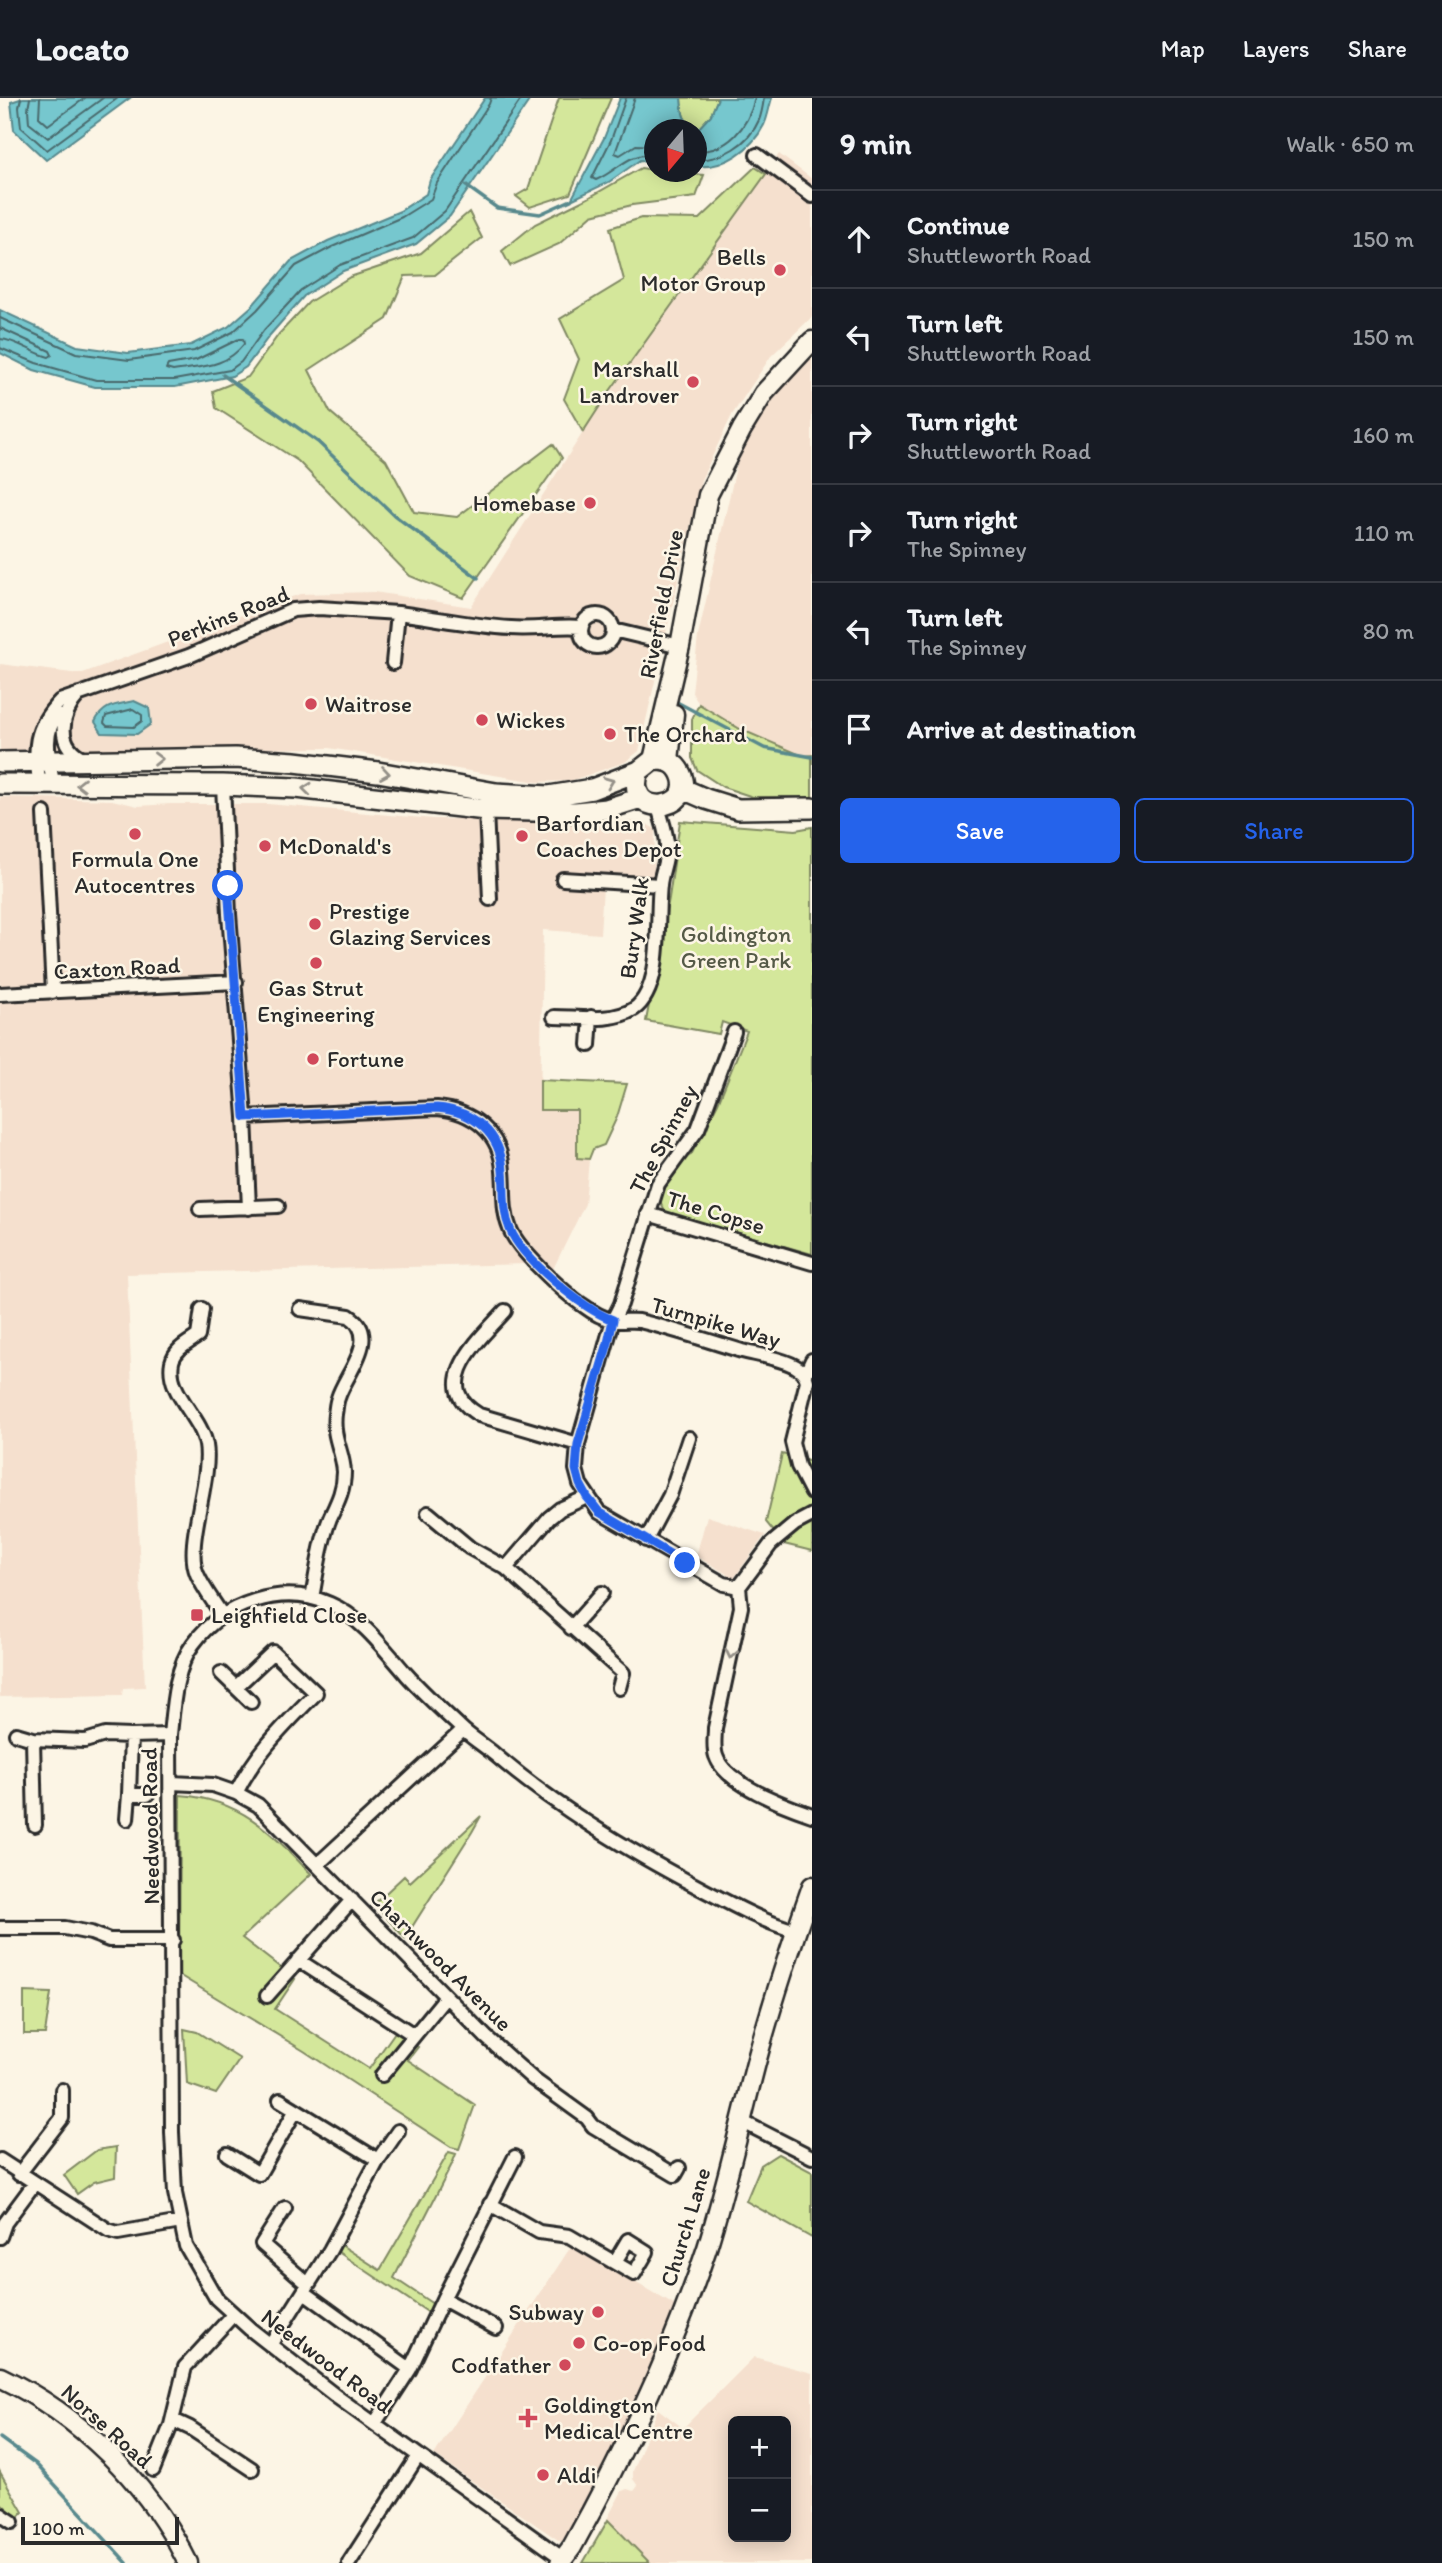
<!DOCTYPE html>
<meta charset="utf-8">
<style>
:root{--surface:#171b24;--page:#20242c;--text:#f1f3f6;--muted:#9ea1a6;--line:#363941;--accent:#2563eb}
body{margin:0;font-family:Itim,sans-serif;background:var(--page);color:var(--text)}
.controls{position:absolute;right:21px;bottom:21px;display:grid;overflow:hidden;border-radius:10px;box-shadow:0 4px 18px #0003}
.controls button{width:63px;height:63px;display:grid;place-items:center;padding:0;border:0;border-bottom:2px solid var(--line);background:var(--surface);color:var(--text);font:35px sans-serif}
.compass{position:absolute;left:644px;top:21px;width:63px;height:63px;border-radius:50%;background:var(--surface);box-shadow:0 4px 18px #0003;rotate:199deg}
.scale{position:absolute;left:21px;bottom:18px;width:158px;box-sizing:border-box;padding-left:7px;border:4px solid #2b2b2b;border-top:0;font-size:19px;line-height:24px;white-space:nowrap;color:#2b2b2b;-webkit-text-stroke:5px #fcf5e5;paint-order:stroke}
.stop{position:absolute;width:21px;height:21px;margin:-16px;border:5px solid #2563eb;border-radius:50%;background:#fff}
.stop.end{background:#2563eb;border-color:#fff;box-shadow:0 2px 7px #0008}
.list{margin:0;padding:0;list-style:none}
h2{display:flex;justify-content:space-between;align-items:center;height:91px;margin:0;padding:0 28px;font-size:30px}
h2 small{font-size:23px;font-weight:400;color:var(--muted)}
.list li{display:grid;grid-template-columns:46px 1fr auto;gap:21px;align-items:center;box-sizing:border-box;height:98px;padding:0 28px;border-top:2px solid var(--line)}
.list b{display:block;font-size:26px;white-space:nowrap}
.list p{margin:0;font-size:23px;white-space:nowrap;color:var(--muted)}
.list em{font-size:23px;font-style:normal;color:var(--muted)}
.actions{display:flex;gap:14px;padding:21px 28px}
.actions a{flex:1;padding:16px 0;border:2px solid var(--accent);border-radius:10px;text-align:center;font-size:24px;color:var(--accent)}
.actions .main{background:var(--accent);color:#fff}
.icon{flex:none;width:38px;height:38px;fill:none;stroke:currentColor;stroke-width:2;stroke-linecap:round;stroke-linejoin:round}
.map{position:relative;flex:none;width:812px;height:2465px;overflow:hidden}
header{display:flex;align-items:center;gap:42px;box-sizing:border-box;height:98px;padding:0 35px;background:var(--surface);border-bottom:2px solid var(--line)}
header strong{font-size:33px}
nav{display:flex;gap:38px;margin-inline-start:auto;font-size:24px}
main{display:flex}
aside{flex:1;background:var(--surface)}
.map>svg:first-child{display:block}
</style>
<header>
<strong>Locato</strong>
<nav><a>Map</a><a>Layers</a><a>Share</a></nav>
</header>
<main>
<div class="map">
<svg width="812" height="2465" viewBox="0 0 812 2465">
<rect width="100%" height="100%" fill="#fcf5e5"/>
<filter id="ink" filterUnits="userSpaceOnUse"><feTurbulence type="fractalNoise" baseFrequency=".0143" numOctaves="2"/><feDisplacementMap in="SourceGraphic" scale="14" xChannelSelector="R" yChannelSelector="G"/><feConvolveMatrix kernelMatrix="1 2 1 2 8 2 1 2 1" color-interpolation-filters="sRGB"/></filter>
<g filter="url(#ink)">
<path fill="#f5e0ce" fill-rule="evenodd" d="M779,56l33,25v138l-41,39 -39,59 -31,65 -62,271 -14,11 -55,19 -33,1 -208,-34 -329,3v-87l80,10 220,-80 74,-2 97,15 136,-212z
M812,254v403l-9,1 -63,-27 -41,-25 -7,-11 6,-57 39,-173 33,-66z
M0,699l112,3 26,6 32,-2h98l165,15 176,1 34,2 12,7 -1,60 -51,-2 -3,47 -57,-4 -3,180h37v48l12,1 -4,45 -32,65 -27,-5 -399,10 18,413 -22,1 -1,7 -122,2z
M707,1418l58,19 -31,43 -38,-22z
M572,2147l107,63 -52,126 -60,112 -133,-91z
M754,2259l58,16v190h-162l-43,-44 15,-28 5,-2 7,2 4,-5 -5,-7v-8l25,-62 25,19zM733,2323h53v116h-53z"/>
<path fill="#d4e79b" stroke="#808963" stroke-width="2" d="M559,0h52l-41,96 -40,13 -14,-11 12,-7z
M681,0h37l-7,17 -12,13c-16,-4 -17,-14 -18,-30z
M755,69l11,7 -159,221 -24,37 -19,-33 15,-40 -19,-40 64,-39 -14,-52 31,-10 59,1z
M641,70l13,2v2l50,3 -8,22 -64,8 -40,10 -33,29 -49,22 -8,-15 33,-27 53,-26z
M469,114l13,26 -47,37 -30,1 -18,43 -78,51 21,42 56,48 28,52 43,5 96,-73 9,14 -99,140 -53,-22 -112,-115 -82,-53 -3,-17 35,-14 31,-43 30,-32 41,-25 71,-24z
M699,606l41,25 63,27 9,-1v42h-59l-30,-10 -26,-17 -5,-12v-39z
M680,723l116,9 16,-3v427l-147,-42 -6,-13 20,-39 12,-5 27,-52 29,-72 -25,-9 -3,12 -73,-13 23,-123z
M540,982l87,4 -10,33 -13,28 -11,4 -4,10 -12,-1v-48h-37z
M782,1356l30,8v89l-28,-7 -18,-22z
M180,1697c62,5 91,37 131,79l-69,64 53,41 -20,30 94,60 26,-37 23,15 -10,13 67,45 -16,44 -8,-2 -147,-96 -125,-76z
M481,1718l-9,16 -67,106 -31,-34 30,-28 6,6z
M24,1894l27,1 -6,41h-21z
M184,1931l13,3 43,27 -24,35 -29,-10z
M116,2049l-1,30 -21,5 -17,12 -13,-19 33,-25z
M449,2054l7,2 -4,10 -58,114 42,28 -4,9 -94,-63 3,-7 39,25z
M778,2056l34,18v66l-66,-37 15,-36z
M0,2374l23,40 -6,6 -17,-16z
M608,2422l42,43h-67z"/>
<path fill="#76c7ce" stroke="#58898d" stroke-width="2" d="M23,0h107l-84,62 -32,-30 -3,-28z
M485,0h46l-81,118 -34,28 -73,27 -39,25 -34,39 -24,32 -14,9 -57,11h-80l-61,-17 -34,-17v-43l77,36 51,7 63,-8 37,-18 24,-21 39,-45 37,-20 72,-30 26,-17 4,-14z
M620,0h61c1,16 2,26 18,30l12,-13 7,-17h54c-3,9 -4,19 -8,27 -12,24 -40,44 -67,41l-1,-36h-42v32l-14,-2 -31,22 -38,18 33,-62z
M134,603l15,7 2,16 -14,10 -35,-1 -7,-11c9,-18 21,-17 39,-21z"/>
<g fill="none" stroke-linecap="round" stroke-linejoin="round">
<path stroke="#49696c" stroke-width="2" d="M21,0l-2,9 2,20 26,23 71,-52
M30,0l-2,11 1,14 19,15 55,-40
M40,0l-1,19 9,8 37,-27
M626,0l-15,42 -19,38 4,2c23,-10 32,-28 58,-25
M635,0l-20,55 5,2 16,-10 18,1
M696,53c32,1 52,-24 59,-53
M696,62c25,0 53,-16 63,-40 3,-7 4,-15 5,-22
M0,220l76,35 53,7 65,-9 39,-19 24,-22 39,-44 36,-19 70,-30 29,-18 6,-16 52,-79 2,-6
M0,230l50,23 2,4 -3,2c-17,-4 -32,-17 -49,-18
M239,241h4l1,5c-19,24 -42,22 -71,27l-7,-2 2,-4 28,-5z
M0,250l36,15 60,17h78l56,-10 11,-8 23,-32 37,-40 39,-25 73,-27 32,-27 77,-113
M133,611l9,6v6l-8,6 -27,-1 -3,-3 2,-7z"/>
<path stroke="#58898d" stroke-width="3.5" d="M465,87l32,23 43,6 31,-14
M223,277l95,67 76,73 84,63
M673,602l91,48 48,9
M0,2340l36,26 91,99"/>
<g stroke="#2b2b2b" stroke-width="18">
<path id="street" d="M757,57l55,41
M581 533a16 16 0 1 1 32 0a16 16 0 1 1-32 0Z
M613,532l67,16
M393,565l5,-50c38,5 76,13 113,15 24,2 46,-3 70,-1
M79,596c-19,21 -24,52 6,65
M53,686c-3,-22 -12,-51 5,-69
M40,687c-7,-36 -6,-57 20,-84l129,-45 104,-46 26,-2 79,5
M223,687l6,129 16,203 4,91
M486,712l4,89
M44,715l9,179
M563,781l97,6
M0,896l236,-12
M554,919c25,0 58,6 80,-8 30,-21 22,-92 26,-124 1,-12 7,-24 7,-37 1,-13 -6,-29 -9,-42
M734,934l-36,97 -40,55 -37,120 -8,16 -35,124 -2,25 4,15 19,28 125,72 15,3
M589,947l2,-28
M245,1019l192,-9c36,3 64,25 66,63 2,20 -1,39 7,58 8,21 54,64 74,77 8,6 18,12 28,14 9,2 18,0 27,1 35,8 69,20 103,30 16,4 43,8 56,17 5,3 8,8 9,13l-15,61 6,24 14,27
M200,1111l78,-3
M648,1116l164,49
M202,1211l-4,27c-10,7 -23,13 -26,26 -6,31 29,54 34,83 6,35 -22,99 -9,129 6,14 17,28 25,41
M300,1211l49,7c33,21 -4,58 -11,82 -2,5 -2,11 -3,16 -3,24 8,37 9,58 0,18 -7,31 -14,46 -10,25 -13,54 -18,80
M505,1213c-25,28 -78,74 -26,104l99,29
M805,1277l7,-15
M428,1415l42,35 36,20 117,105
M812,1417l-17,9 -24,20 -32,43 2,20 -26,121c0,9 -2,19 1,28 9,28 70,50 96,59
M646,1442l24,-45 19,-57
M506,1470l43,-50 11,-9 27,-12
M571,1530l31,-35
M221,1575l30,29
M236,1589l37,-35 43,41c-32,33 -59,58 -80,100
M619,1590l4,-15
M16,1636l17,5
M172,1685l41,2 23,8 22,12 228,232 47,42 54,39 6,8 82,49 4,-7
M147,1697h-18l2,-59 39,-1
M127,1721l2,-24
M35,1727l-2,-86 52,2 20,-6 26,1
M318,1766l145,-134
M0,1830h65l26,5 18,7h64
M298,1862l116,75
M267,1898l85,-96
M382,1977l63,-77
M280,2002l98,60
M741,2023l71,36
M227,2056l32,20 37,-64
M0,2062l108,70 10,3 63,-11
M19,2076l43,-56v-28
M490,2106l49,28 30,4 65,38 13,-22 -19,-12 -13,22
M285,2110l-23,36 46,40
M0,2139l5,-14 29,-39
M304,2194l106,77
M443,2201l72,-142
M270,2247l60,-95 48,-90 20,-29
M173,2322l17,8 62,41
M375,2325l35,-54 33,-70 53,29
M153,2372l18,-45 14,-58 48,-52
M0,2416l12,8
M562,2460l-225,-161 -87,-68 -34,-31 -30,-52 -11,-53 -3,-61 -2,-397c3,-29 5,-67 23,-91 30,-41 89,-61 137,-40 31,13 55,46 77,71 16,18 35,35 53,52 9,9 22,17 33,26 63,54 133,96 207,135 31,16 63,34 96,43
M349,2465l69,-107"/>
</g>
<g stroke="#2b2b2b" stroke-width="23">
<path id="secondary" d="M653,662l27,-114 28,-151 34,-66 22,-36 48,-52
M669,662l5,-46
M0,2279c80,38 149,107 188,186
M560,2465l12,-16c54,-97 100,-195 135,-299 21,-66 35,-134 53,-200 15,-55 33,-108 52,-162"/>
</g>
<g stroke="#2b2b2b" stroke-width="24">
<path id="primary" d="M0,664l235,-4 60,4 83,10 118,21 53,3 43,-7 47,-18 14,-11c13,0 22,1 28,14 17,38 -59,46 -42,-3
M0,686l223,1 73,3 190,22 90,2 30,-3 35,-11
M683,691l23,10 32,10 74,-1"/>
</g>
<use href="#street" stroke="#fcf5e5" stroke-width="12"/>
<use href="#secondary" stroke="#fcf5e5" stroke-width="18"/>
<use href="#primary" stroke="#fcf5e5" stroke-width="19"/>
</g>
<defs><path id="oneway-chevron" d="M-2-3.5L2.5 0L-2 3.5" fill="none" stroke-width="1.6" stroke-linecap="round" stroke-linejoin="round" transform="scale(1.75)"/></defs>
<g stroke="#949088">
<use href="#oneway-chevron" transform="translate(158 661) rotate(-1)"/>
<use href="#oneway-chevron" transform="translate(385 675) rotate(9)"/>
<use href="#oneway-chevron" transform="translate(609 684) rotate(-21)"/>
<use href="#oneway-chevron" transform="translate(81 687) rotate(-180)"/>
<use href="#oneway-chevron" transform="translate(307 691) rotate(-174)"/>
<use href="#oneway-chevron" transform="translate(731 1556) rotate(102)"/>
</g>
</g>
<g fill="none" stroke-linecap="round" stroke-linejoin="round" filter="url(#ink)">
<path stroke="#2563eb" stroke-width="9" d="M228,788l17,231 192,-9c36,3 64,25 66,63 2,20 -1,39 7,58 12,30 73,80 103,91l-5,23 -30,101 -2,25 4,15 7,13 12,15 86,51"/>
</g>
<g fill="#d1495b" stroke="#fcf5e5" stroke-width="2.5">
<circle cx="780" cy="172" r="7"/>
<circle cx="693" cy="284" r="7"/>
<circle cx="590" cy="405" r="7"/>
<circle cx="311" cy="606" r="7"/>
<circle cx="482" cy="622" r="7"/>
<circle cx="610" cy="636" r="7"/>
<circle cx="135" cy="736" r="7"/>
<circle cx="522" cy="738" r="7"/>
<circle cx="265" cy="748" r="7"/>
<circle cx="315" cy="826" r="7"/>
<circle cx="316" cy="865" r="7"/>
<circle cx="313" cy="961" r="7"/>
<rect x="190" y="1510" width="14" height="14" rx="3.5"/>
<circle cx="598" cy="2214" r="7"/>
<circle cx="579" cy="2245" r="7"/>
<circle cx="565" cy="2267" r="7"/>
<path d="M524.5 2309.5h7v7h7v7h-7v7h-7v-7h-7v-7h7z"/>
<circle cx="543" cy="2377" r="7"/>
</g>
<g text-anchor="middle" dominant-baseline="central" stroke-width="5" stroke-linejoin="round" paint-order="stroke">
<g font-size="23" fill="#2b2b2b" stroke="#fcf5e5" text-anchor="start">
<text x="766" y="159" text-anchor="end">Bells<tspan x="766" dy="26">Motor Group</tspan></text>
<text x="679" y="271" text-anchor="end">Marshall<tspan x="679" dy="26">Landrover</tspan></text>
<text x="576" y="405" text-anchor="end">Homebase</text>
<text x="325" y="606">Waitrose</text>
<text x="496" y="622">Wickes</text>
<text x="624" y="636">The Orchard</text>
<text x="536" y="725">Barfordian<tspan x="536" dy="26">Coaches Depot</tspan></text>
<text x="279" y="748">McDonald's</text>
<text x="135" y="761" text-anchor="middle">Formula One<tspan x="135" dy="26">Autocentres</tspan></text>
<text x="329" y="813">Prestige<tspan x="329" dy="26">Glazing Services</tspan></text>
<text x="316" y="890" text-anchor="middle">Gas Strut<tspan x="316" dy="26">Engineering</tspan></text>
<text x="327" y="961">Fortune</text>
<text x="211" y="1517">Leighfield Close</text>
<text x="584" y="2214" text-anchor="end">Subway</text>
<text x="593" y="2245">Co-op Food</text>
<text x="551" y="2267" text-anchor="end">Codfather</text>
<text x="544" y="2307">Goldington<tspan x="544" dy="26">Medical Centre</tspan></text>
<text x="557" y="2377">Aldi</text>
</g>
<g font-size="23" fill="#2b2b2b" stroke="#fcf5e5">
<text transform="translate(661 506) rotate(-79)">Riverfield Drive</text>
<text transform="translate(228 518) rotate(-22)">Perkins Road</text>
<text transform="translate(634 830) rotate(-82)">Bury Walk</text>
<text transform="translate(117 870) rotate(-3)">Caxton Road</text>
<text transform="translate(663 1041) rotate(-62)">The Spinney</text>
<text transform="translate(716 1114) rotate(17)">The Copse</text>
<text transform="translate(716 1224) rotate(16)">Turnpike Way</text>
<text transform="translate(150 1728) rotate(-91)">Needwood Road</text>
<text transform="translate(441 1862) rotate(45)">Charnwood Avenue</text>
<text transform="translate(685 2129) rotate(-73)">Church Lane</text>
<text transform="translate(327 2263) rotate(37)">Needwood Road</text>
<text transform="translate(107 2328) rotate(42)">Norse Road</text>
</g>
<g font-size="23" fill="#555a47" stroke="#fcf5e5">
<text x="736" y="836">Goldington<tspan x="736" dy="26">Green Park</tspan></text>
</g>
</g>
</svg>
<div class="controls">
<button>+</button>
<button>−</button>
</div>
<svg class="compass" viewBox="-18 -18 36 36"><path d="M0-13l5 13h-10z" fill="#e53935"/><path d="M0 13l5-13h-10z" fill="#9ea1a6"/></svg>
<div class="scale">100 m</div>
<div class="stop" style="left:228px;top:788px"></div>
<div class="stop end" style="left:685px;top:1465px"></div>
</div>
<aside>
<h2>9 min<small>Walk · 650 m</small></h2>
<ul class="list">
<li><svg class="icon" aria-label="ahead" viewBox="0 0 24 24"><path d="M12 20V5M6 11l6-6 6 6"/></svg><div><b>Continue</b><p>Shuttleworth Road</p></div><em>150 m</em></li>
<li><svg class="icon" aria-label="left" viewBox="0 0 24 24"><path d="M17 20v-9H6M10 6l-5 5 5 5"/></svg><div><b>Turn left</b><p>Shuttleworth Road</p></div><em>150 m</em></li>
<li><svg class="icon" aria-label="right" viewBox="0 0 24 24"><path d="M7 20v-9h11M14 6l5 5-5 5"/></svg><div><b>Turn right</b><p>Shuttleworth Road</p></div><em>160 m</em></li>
<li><svg class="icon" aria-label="right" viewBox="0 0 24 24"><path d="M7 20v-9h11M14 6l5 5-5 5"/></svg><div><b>Turn right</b><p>The Spinney</p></div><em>110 m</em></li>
<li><svg class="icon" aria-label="left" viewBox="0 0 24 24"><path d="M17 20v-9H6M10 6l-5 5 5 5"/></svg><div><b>Turn left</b><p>The Spinney</p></div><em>80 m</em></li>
<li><svg class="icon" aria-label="arrive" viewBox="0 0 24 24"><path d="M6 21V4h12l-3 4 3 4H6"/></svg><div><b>Arrive at destination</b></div></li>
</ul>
<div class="actions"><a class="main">Save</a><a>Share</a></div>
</aside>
</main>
